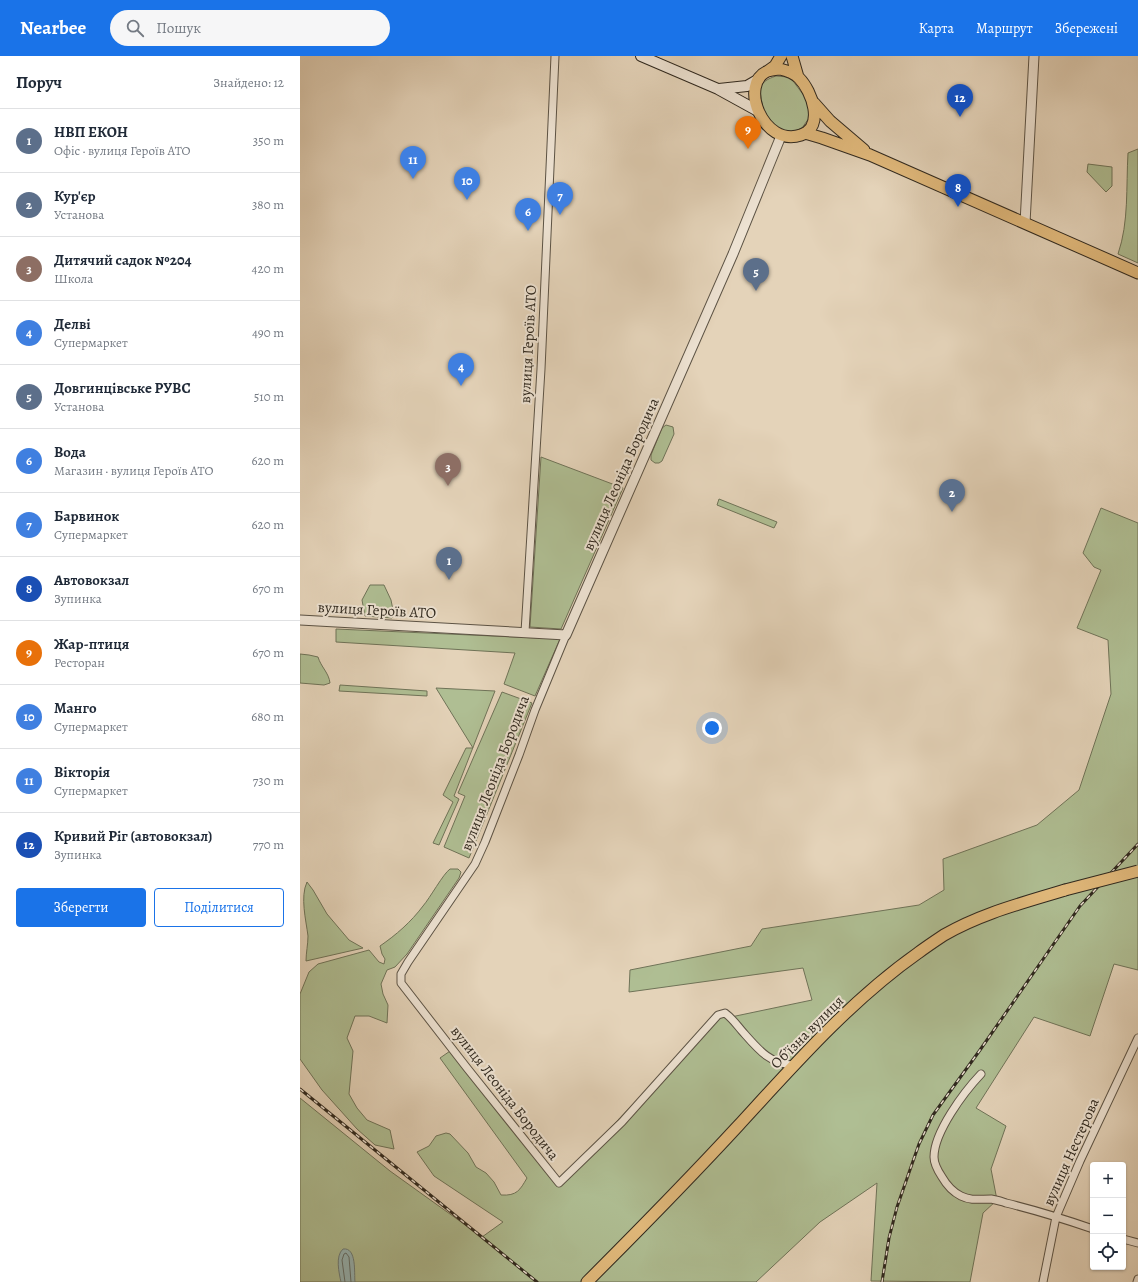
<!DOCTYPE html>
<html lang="uk">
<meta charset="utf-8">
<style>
:root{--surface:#fff;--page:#f6f6f7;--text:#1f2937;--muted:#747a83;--line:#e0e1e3;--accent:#1a73e8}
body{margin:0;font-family:Alegreya,serif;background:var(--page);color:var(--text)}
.controls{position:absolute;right:12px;bottom:12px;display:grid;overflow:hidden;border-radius:4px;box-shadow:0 1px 3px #0004}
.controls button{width:36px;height:36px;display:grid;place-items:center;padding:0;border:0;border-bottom:1px solid var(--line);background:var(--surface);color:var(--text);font:20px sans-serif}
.you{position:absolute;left:412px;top:672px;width:14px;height:14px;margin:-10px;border:3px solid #fff;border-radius:50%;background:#1a73e8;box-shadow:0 0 0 6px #1a73e833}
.badge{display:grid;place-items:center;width:26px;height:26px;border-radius:50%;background:var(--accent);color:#fff;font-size:13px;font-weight:700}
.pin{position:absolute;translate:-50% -33px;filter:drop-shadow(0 1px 2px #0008)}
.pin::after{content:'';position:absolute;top:21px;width:14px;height:12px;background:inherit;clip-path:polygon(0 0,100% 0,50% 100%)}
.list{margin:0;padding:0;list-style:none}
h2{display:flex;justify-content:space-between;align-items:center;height:52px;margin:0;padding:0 16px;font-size:17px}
h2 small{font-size:13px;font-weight:400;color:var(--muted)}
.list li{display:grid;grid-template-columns:26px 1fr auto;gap:12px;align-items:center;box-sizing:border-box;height:64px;padding:0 16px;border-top:1px solid var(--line)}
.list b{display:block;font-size:15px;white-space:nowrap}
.list p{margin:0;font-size:13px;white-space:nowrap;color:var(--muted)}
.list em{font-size:13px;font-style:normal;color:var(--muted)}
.actions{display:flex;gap:8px;padding:12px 16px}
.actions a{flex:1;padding:9px 0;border:1px solid var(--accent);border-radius:4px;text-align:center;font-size:14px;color:var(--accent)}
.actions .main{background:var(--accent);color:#fff}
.icon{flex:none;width:22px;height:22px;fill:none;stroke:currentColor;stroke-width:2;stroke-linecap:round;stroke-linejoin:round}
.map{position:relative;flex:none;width:838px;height:1226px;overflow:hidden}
header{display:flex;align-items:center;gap:24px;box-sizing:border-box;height:56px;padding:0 20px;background:var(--accent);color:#fff}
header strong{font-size:19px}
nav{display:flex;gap:22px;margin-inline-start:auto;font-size:14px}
.search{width:280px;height:36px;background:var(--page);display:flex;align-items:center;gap:10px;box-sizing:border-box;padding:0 14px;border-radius:22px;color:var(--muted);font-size:15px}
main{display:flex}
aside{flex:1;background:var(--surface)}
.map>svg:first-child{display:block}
</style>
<header>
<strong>Nearbee</strong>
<div class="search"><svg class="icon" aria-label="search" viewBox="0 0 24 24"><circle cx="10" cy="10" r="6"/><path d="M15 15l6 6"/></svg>Пошук</div>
<nav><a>Карта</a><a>Маршрут</a><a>Збережені</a></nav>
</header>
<main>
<aside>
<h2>Поруч<small>Знайдено: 12</small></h2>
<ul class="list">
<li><span class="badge" style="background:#5c6f8a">1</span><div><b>НВП ЕКОН</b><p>Офіс · вулиця Героїв АТО</p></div><em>350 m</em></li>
<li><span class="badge" style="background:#5c6f8a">2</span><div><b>Кур'єр</b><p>Установа</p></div><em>380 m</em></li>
<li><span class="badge" style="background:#8d6e63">3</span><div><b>Дитячий садок №204</b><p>Школа</p></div><em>420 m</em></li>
<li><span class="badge" style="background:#3f7fe0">4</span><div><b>Делві</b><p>Супермаркет</p></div><em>490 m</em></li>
<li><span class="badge" style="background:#5c6f8a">5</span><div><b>Довгинцівське РУВС</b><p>Установа</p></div><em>510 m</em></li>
<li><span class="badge" style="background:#3f7fe0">6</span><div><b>Вода</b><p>Магазин · вулиця Героїв АТО</p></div><em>620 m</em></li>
<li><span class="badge" style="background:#3f7fe0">7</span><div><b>Барвинок</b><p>Супермаркет</p></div><em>620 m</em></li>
<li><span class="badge" style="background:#1a4fb4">8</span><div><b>Автовокзал</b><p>Зупинка</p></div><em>670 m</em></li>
<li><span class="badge" style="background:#e8710a">9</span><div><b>Жар-птиця</b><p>Ресторан</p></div><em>670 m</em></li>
<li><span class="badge" style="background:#3f7fe0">10</span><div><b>Манго</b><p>Супермаркет</p></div><em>680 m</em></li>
<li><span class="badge" style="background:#3f7fe0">11</span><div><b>Вікторія</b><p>Супермаркет</p></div><em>730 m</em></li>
<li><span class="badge" style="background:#1a4fb4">12</span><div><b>Кривий Ріг (автовокзал)</b><p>Зупинка</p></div><em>770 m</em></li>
</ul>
<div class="actions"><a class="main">Зберегти</a><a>Поділитися</a></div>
</aside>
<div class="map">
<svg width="838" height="1226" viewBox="0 0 838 1226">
<rect width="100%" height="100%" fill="#e4d3b9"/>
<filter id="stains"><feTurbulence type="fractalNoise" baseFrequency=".005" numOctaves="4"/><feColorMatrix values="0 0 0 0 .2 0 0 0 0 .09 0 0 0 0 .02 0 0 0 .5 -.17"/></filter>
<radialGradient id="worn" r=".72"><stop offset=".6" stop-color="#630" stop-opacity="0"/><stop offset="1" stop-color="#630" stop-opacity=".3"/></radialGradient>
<path fill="#afbe93" stroke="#6f7358" d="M476,20l12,1 5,4 15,20 2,10 -1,7 -7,10 -9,4 -16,-3 -18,-24c1,-17 -1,-23 17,-29z
M838,93v114l-20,-9c11,-32 8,-67 10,-101z
M788,108l24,3v19l-6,6 -19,-20z
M366,369l7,2 1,7 -12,27 -3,2h-4l-4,-3v-5l11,-27z
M241,401l82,31 -62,141 -31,-2z
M419,443l58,23 -3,6 -57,-23z
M801,452l37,15v447l-24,-6 -24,72 -56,-19 -58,91 30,18 -15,43 6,31 -14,13 -13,69 -99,-1 6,-98 -57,39 -64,60h-456v-184l90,73 92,66 21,-15 -69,-46 -17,-24 12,-6 7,-10 10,-3 4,1 18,19 8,14 10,6 8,9 7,13c16,1 19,-5 26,-17l-87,-120 13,-9 105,134 160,-168 13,2 81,-17 -9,-32 -174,24 1,-22 121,-24 11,-17 157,-24 25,-15 -1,-31 94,-34 42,-35 32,-96 -3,-54 -31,-12 24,-58 -7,-3 -11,-14z
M70,529h14l7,15 3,15 -2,3 -27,-2 -3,-16z
M36,573l224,10 -25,57 -31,-12 11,-31 -179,-11z
M0,598l9,1 9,2c3,10 11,16 12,26l-6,2 -24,-2z
M40,629l87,6v5l-88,-5z
M136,632l59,3 -41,105 5,3 -20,46 -6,-2 20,-41 -10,-7 23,-47h7z
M202,636l30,11 -63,155 -25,-11 21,-51 -7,-3z
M150,813h8l3,3 -2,6 -52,76 -12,13 -8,3 -6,14 2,10 5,11 -1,18 -18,-7h-14l-8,22 6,13 -4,43 8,14 10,12 23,10 4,19 -19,-4 -18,-16 -35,-39 -22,-31v-65l9,-22 9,-8 51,-14 10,12 5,2 1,-5 -3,-5 -2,-8c16,-11 31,-24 43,-40 7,-8 20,-32 27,-37z
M7,826l6,8 14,24 22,26 14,8 -57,13c0,-8 2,-17 2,-25 -2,-16 -8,-39 -1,-54z"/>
<path fill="#97b6b6" stroke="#6d7d79" d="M43,1193c14,-2 11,24 12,33h-14c-2,-9 -6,-26 2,-33z"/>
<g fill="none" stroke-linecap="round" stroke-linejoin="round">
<path stroke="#636f6a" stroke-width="1" d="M45,1226l-3,-22 2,-6 2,-1 3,4 2,25"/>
<g stroke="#5c5345" stroke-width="9">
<path id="minor" d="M225,576l16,-263 14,-313
M266,579l-31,75 -16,45 -34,87 -10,22 -67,98 -7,12v9l66,85 92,115 63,-61 96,-107 7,-2c7,5 11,11 17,18 15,17 28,34 52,34
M681,1018c-17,18 -47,58 -47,83 0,7 4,14 8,20 4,7 11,15 19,19 10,5 19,3 30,3 5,1 10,2 15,4 29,7 58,16 87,26
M823,1183l15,4
M743,1226l13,-65 24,-56 58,-123
M837,1226l1,-3"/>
</g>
<g stroke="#5c5345" stroke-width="11">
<path id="tertiary" d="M725,167l9,-167
M0,564l266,15 167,-381 48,-118"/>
</g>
<g stroke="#2f281e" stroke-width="12">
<path id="secondary" d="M341,0l77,33 40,22
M419,33l28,-3 12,-7"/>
</g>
<g stroke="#2f281e" stroke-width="13">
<path id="primary" d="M492,0l6,21
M480,13c8,2 14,4 19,9 13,13 26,49 2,57 -38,13 -63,-52 -33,-64 4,-1 9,-2 12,-2z
M468,15l7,-5 6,-10
M514,47l16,18 34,29
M505,77l17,5 48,17 268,118
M287,1226c51,-51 102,-103 151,-156 56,-61 112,-125 180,-173 8,-6 17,-12 26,-18 38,-22 79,-32 121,-45"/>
</g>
<use href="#minor" stroke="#ede2d2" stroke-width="7"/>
<use href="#tertiary" stroke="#ede2d2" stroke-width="9"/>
<use href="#secondary" stroke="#ede2d2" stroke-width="10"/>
<use href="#primary" stroke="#e2ba7c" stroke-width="11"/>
<g stroke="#2f281e" stroke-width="3">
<path id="rail" d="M0,1033l237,193
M582,1226l7,-44 8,-31 22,-63 14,-29 47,-65 100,-144 58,-62"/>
</g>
<use href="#rail" stroke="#ede2d2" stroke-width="1.5" stroke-dasharray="4.5" stroke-linecap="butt"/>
<g stroke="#2f281e" stroke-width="13" stroke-linecap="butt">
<path id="primary-bridge" d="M765,834l73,-19"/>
</g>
<use href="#primary-bridge" stroke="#e2ba7c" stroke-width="11"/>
</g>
<g text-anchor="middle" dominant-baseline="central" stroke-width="4" stroke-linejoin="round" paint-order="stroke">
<g font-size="15" fill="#2f281e" stroke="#ede2d2">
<text transform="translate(228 288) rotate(-87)">вулиця Героїв АТО</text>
<text transform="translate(321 418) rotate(-66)">вулиця Леоніда Бородича</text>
<text transform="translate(77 554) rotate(3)">вулиця Героїв АТО</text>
<text transform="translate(195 717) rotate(-69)">вулиця Леоніда Бородича</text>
<text transform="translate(507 976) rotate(-45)">Обʼїзна вулиця</text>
<text transform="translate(205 1037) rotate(52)">вулиця Леоніда Бородича</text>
<text transform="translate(771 1096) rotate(-66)">вулиця Нестерова</text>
</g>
</g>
<rect width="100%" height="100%" filter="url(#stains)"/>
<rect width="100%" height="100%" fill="url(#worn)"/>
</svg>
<div class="controls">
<button>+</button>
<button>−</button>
<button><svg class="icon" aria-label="locate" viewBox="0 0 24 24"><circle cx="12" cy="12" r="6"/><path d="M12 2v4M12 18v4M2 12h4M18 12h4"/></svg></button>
</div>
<div class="you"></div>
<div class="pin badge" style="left:149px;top:524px;background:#5c6f8a">1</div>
<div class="pin badge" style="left:652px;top:456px;background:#5c6f8a">2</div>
<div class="pin badge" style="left:148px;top:430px;background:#8d6e63">3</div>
<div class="pin badge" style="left:161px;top:330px;background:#3f7fe0">4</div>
<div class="pin badge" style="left:456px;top:235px;background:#5c6f8a">5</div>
<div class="pin badge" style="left:228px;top:175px;background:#3f7fe0">6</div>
<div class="pin badge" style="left:260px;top:159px;background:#3f7fe0">7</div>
<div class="pin badge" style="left:658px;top:151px;background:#1a4fb4">8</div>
<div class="pin badge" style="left:448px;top:93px;background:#e8710a">9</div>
<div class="pin badge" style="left:167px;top:144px;background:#3f7fe0">10</div>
<div class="pin badge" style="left:113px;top:123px;background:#3f7fe0">11</div>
<div class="pin badge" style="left:660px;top:61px;background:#1a4fb4">12</div>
</div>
</main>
